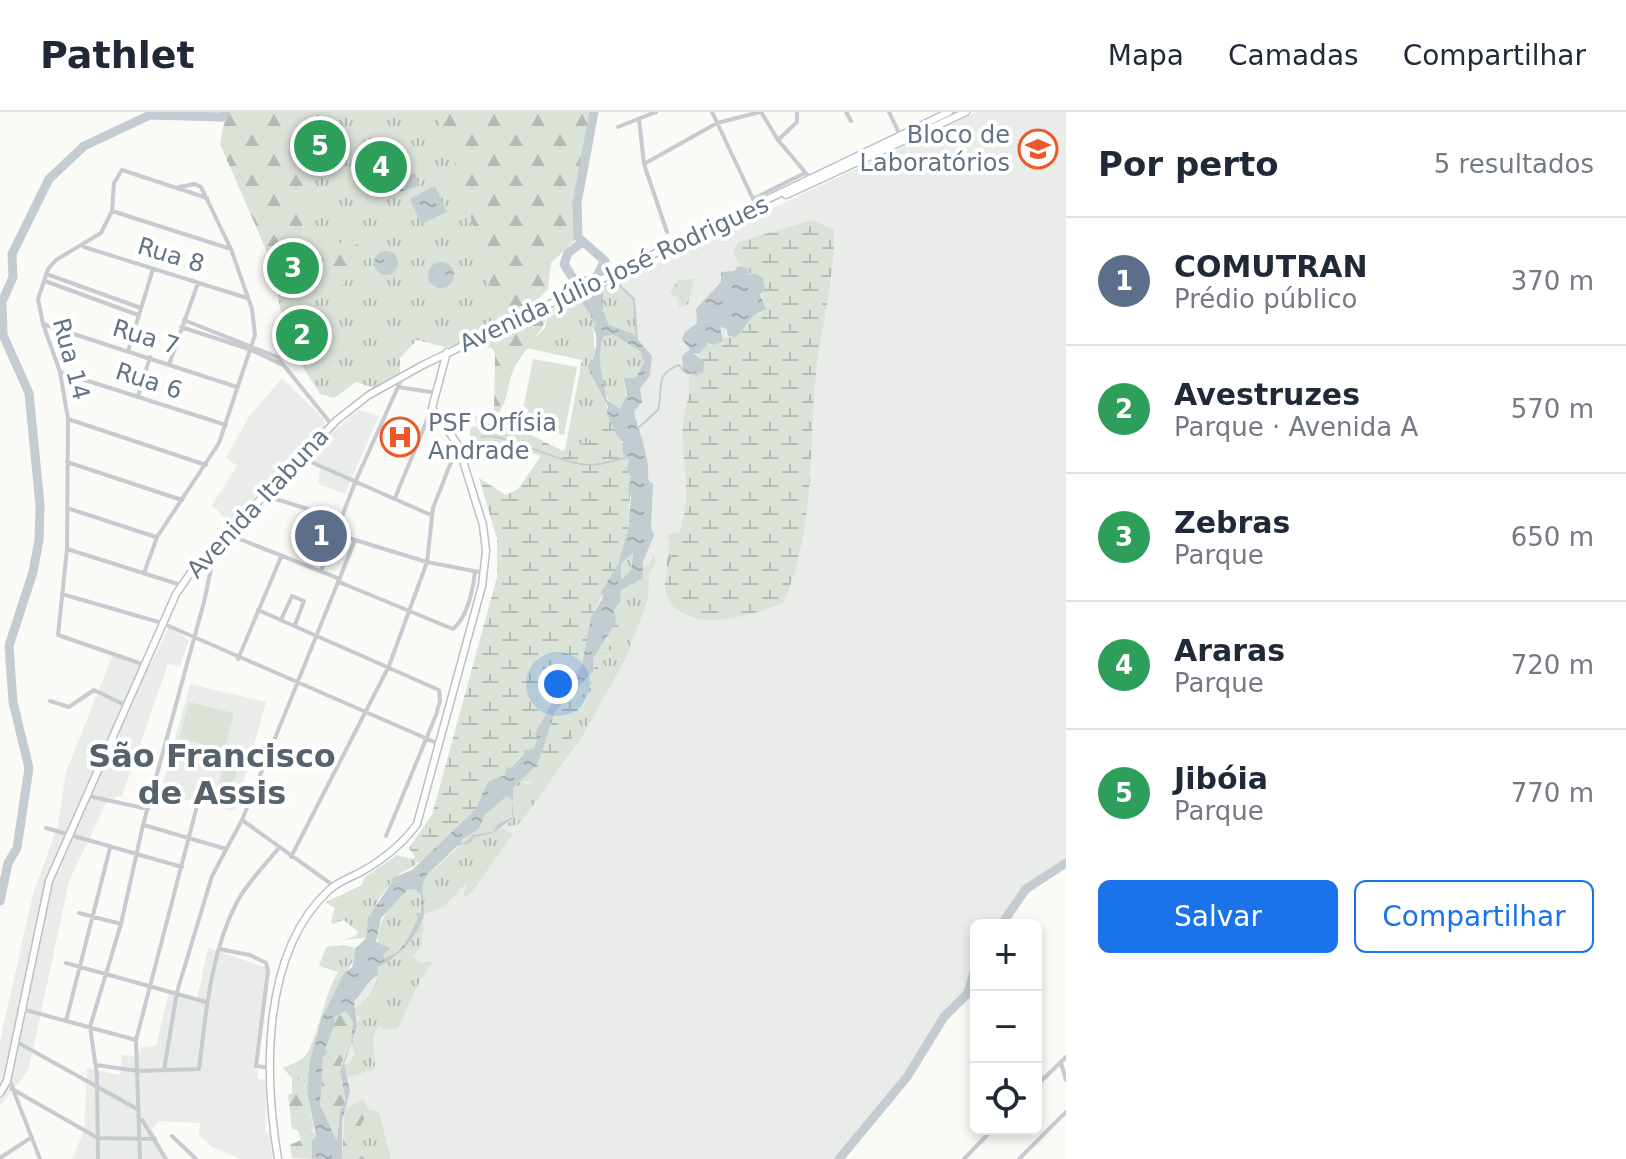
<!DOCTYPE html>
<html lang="pt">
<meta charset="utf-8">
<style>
:root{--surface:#fff;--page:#f6f6f7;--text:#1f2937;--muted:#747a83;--line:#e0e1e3;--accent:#1a73e8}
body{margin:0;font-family:"DejaVu Sans",sans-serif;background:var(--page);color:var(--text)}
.controls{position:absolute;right:24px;bottom:24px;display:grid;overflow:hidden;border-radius:12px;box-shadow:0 4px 12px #0003}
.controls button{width:72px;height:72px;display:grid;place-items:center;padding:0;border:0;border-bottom:2px solid var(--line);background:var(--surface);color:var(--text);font:40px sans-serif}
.you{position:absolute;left:558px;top:572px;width:28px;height:28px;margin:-20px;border:6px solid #fff;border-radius:50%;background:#1a73e8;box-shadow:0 0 0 12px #1a73e833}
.badge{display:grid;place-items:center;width:52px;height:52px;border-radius:50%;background:var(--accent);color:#fff;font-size:26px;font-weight:700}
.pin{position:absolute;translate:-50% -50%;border:4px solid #fff;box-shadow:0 2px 8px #0006}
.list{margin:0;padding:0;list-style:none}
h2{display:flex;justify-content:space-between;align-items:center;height:104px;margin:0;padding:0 32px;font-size:34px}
h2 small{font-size:26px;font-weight:400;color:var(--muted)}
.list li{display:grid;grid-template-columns:52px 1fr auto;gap:24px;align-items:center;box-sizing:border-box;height:128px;padding:0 32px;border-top:2px solid var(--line)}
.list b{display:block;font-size:30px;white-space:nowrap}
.list p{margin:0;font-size:26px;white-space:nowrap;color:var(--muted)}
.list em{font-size:26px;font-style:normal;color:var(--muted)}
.actions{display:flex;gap:16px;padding:24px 32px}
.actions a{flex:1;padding:18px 0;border:2px solid var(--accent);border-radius:12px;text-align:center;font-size:28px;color:var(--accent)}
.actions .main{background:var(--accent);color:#fff}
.icon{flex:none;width:44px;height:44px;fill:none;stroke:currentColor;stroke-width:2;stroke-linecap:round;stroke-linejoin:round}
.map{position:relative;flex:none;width:1066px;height:1047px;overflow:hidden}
header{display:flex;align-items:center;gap:48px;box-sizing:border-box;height:112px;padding:0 40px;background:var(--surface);border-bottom:2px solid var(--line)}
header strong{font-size:38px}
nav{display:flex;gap:44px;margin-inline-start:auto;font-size:28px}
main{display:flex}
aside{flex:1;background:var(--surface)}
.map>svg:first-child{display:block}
</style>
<header>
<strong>Pathlet</strong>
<nav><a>Mapa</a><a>Camadas</a><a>Compartilhar</a></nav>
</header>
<main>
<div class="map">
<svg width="1066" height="1047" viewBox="0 0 1066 1047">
<defs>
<pattern id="grass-tufts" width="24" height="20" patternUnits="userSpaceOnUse" patternTransform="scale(2)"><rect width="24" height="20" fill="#dbe2d8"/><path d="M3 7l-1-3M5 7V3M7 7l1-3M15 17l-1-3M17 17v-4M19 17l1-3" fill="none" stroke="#b5bcb5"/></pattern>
<pattern id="forest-firs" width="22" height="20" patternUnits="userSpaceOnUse" patternTransform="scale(2)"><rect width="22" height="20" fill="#dbe2d8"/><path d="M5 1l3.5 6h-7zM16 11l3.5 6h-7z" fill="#b5bcb5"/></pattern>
<pattern id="wetland-marsh" width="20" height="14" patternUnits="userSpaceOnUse" patternTransform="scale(2)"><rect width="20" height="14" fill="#dbe2d8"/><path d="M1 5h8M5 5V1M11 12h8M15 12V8" fill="none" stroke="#b5bcb5"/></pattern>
<pattern id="water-ripples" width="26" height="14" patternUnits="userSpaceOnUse" patternTransform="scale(2)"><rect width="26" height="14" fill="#c2ccd1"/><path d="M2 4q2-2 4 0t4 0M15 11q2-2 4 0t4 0" fill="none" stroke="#a1aaaf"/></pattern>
</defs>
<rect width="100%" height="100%" fill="#fafaf7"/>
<path fill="#eaecea" d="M976,0h90v751l-40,26 -25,36h-25v40l-8,28 -24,24 -37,60 -68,82h-520l-1,-42 8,-88 23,-45 201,-269 97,-175 -51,-248z
M282,266l41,40 6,17 30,-25 20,6 -34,78 -27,-10 2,-15 -24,-16 -66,70 -18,-18 25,-39 -11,-9 24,-42z
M391,309l27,10 -9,22 -26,-10z
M169,515l20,13 -9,26 -12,-2 -46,132 -14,3 -39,82 -40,188 -29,37v-65l33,-147 25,-69 8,-53 48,-120 36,13z
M190,572l76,18 -31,109 -75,-17z
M208,836l62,21 -13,95 1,15 8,1 -1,52 5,1 2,26h-31l-29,-12 -13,-12 1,-12 -41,-2 -7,8 15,30h-95l12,-28 3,-63 33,7 2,-20 14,1 6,-9 14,-1 13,-54 28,7z"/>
<path fill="url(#grass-tufts)" d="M338,0h98l16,42 50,171 -42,20 -15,2 -28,-7 -17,18v19l-17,14 -27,-9 -22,16 -14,-4 -33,-52 -16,-81 29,-9 9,-69 -2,-32z
M616,170l18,17 3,44 -28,-16 -10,-11 2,-27z
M578,184l18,29 -3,2 2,25 -5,14 39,94 -4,27 -94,-14 10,-18 13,6 11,-11 17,-90 -56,-12 1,-2 18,-18 3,-16z
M614,223l26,15c6,11 4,19 -4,28h-12c-2,11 8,26 -7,32 -16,-12 -22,-52 -15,-70l2,-4z
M633,440l-2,18 -10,11v-18z
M653,442l3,8 -7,12 -1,25 -22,59 -43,77 -59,83 -7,7 -10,1 6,-11 -15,9 -2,6 5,-2 12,6 -42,59 -8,4 4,-15 -23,25 -20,7 -2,-32 4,-6 36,-31 -1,-5 18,-11 5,-13 24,-20 5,4v-12l6,-6 9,2c45,-30 38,-43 60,-87l-2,-7 6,1 -1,-9 9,-7 1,-20 7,-4 9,1 3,-5 -7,-12 8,-27 -4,-4 4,-14 21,-11v-12l9,-4z
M421,740c-3,14 -9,16 -20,21 -5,2 -13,14 -17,19 -11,13 -13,29 -18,46l-24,2 14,-4 2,-4 -14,-12 -11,4 -2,-3 4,-13 -9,-6 36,-17 2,-7 33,-23 15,4z
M408,777l8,1c12,15 -1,39 -11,54l19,-23 -3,26 -8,10 9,6 12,-2 -12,15 -24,52 -13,2 -5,-5c-12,14 -4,28 -5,44l-30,9 -1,-14h5l6,-10c-7,-14 -2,-25 6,-36l-8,-4v-4c14,-11 28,-24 23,-42l20,-10 8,-13 -16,13 -9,-3c-6,-30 8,-47 29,-66z
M344,833l12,3v6l-38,75 -11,63 7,39 -6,-7 -4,-43 -12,-3 -9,-10c6,-3 19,-8 22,-12 11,-13 20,-64 33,-84l-19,-6 7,-19z
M369,998l10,2 12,47h-25l-13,-8 1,-13z"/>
<path fill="url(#forest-firs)" d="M226,0h112l-31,39 2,32 -9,69 -29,9 -51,-117z
M436,0h158l-17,91 1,34 -27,26 -3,26 -26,26 -20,10 -50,-171z
M347,124l22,19 -30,33 -21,-20z
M694,167l-6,25 -9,4 -1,-9 -8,-7 8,-12z
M544,200h4c-5,23 -25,37 -35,59 -6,13 -4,27 -14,41 -5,6 -14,9 -22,13l-2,-8 19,-7 1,-56 -3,-6 -18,-3z
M686,408l-10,49 -10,1 4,-28 -3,-8 16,-1 -2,-12z
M346,899l7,11 -2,20 -10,22 5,36 -6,11 -3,31 -17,-35 3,-50 5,-5 -3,-4 9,-31z
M292,966l12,3 4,43 8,12 -4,23 -20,-1 -2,-13 11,-5 -3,-10 -6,-1 -4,-34 4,-2z
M363,987l6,11 -15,28 -1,13 13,8h-24l3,-50z"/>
<path fill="url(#wetland-marsh)" d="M813,108l21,10c1,45 -11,89 -17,133 -9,79 0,167 -34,240 -32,12 -83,29 -110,3 -5,-5 -9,-14 -8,-22 3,-28 19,-53 21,-83 2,-40 -10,-60 2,-102 3,-8 -1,-16 2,-24l13,-2 -4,-19 7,-10 8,1 11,-8h7l21,-21 10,-3v-35c-14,-2 -25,-12 -30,-25l5,-11z
M600,308h10l5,4 14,36 2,17 -3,53 -10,34 -24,48 -12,53 -47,69 2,5 -3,10h-8l-21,26 -17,9 -11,25 -58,54 -10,-15 23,-33 65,-238v-38l-18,-61 27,17 12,-6 23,-33 -13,-4 -13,7 -30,-10 -16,-11 2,-10c35,-14 63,11 95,24l27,-13z
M617,493l4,3 1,17 -9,10 7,11 -3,6 -8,-2 -8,5 -1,20 -9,7 1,10 -6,-1c1,4 -16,54 -19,60 -9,14 -22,19 -32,30l-16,1 18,-19 20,-55 38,-41 -2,-7 23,-38 -2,-12z"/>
<path fill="#dbe2d8" d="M533,247l44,8 -13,68 -44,-9z
M189,590l45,11 -10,37 -45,-12z
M224,656l13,4 -7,21 -13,-4z"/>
<path fill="url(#water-ripples)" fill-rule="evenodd" d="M415,61l5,12 -20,7 -5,-12z
M435,74l12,26 -26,12 -11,-25z
M374 151a12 12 0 1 1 24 0a12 12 0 1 1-24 0Z
M428 163a13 13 0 1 1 26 0a13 13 0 1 1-26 0Z
M738,154l8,2 4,7 4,-2 9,5 2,12 -5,5 6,14 -13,7 -16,21 -9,-1 -1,-7 -7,-2 3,14 -9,4 -6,-2 -9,11 -6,-1 11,9 -1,11 -16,1 -4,-3 -1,-15 8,-7 -8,-9 3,-8 12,-9 -1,-14 25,-27v-10l13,-1z
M603,172v27l6,14 24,9 19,22 -2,20 -10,12 2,14 -8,10c6,24 16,44 14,68l5,4 -2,43 3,9 -11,25 -1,18 -21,11 -1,12 -6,8 2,12 -23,37 1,11 -39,42 -17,51 -25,25v30l-20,15 -19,4 -4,6 -13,3 -31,30c-7,12 -1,25 -2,38 -2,18 -30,49 -47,53l1,8c-12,6 -15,19 -24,26l3,25 -13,38 6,27 -8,30v38h-30v-18l4,-5 -9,-44 3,-31 11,-41 22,-45 9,-8 4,-19 10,-10 2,-20 27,-41 17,-7 64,-61 12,-27 17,-7 2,-8 4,1 13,-14 -1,-4 11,-1 3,-10 -2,-5 17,-31 13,-12 17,-26 9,-47 12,-21 -2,-5 17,-28 10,-34 3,-34 -3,-6 3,-12 -4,-8 2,-10 -6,-7v-11c-7,-6 -11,-18 -16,-28l1,-7 -20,-39c7,-9 12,-29 5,-41l3,-2 -18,-29zM614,223l26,16 4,11 -8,16h-12l3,17 -7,14 -13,-9c-4,-21 -12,-44 -3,-64zM633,441l-2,17 -10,10v-17zM507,684l6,5 -1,16 -14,7 -5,8 -20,3 -11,10 -1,-5 18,-11 5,-13zM408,777l8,1 5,6v17h-5l2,5c-9,18 -14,34 -33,40l-2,-3 7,-7 -14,-6 5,-24zM346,899l7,11 -2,20 -11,29 6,29 -6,11 -3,31 -17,-37 3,-48 5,-5 -3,-4 10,-24 -1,-7z"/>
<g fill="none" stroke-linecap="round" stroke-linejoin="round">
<path stroke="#c2ccd1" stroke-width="2" d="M603,175l13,-5 18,17 3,41
M637,317l21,-19c6,-20 -5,-36 21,-45l6,7
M482,325c20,-6 78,28 109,28 12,0 26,-6 37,-8"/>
<path stroke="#c2ccd1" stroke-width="9" d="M594,0l-17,91 1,34 27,24 -11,20 2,16
M581,131l-13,10 -4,11 10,16 20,1
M0,789l8,-38 9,-15 12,-80 -16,-66 -4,-56 24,-74 6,-32 1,-35 -11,-112 -26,-58 -1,-33 11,-25 -1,-23 37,-75 35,-33 66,-31 73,2 3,-5
M1001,813l25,-36 40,-26
M839,1047l68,-82 37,-60 24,-24 8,-28"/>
<g stroke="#bbc0c5" stroke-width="9">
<path id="secondary" d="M786,83l180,-83
M0,981l7,-12 42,-200 127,-287 18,-26 143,-148 32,-25 54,-30 526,-253
M278,1047c-14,-84 -17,-206 51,-269 9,-8 22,-13 32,-18 23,-13 41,-27 56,-48l65,-238 4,-35 -3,-26 -25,-80 -26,-37 15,-56"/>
</g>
<path stroke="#c7cbcf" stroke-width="4" d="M712,0l41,87 50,-25
M761,0l17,28 32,38
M846,0l5,9
M889,0l11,23
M639,7l5,45 23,68
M618,15l38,-15
M778,28l19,-18v-10
M644,52l73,-41 43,-11
M112,99l119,38
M84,135l163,51
M49,163l92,33
M45,169l93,34
M184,208l93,37 55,68
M43,212l194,63
M181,215l68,22 34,16
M128,239l25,-82
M170,250l28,-79
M60,260l166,53
M398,275l39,6
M138,284l12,-39
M68,307l138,46
M302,346l129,57
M67,350l115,38
M266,384l74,23
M395,386l37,-90
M67,396l89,29
M227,422l113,45
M355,428l72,22 57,11
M67,437l114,36
M321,459l35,-91 46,-102
M144,461l13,-36 62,-94 36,-108 -3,-26 -21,-60 -30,-62 -6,-3 -16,3
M339,470l114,47c15,-13 20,-39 22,-58
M62,482l100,29 277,121
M258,498l181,80 1,11 -4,14 -50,121
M281,508l11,-24 12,5 -9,24
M238,547l43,-102
M142,552l-84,-29 9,-86 1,-130 -8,-47 -17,-48 -5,-25 10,-30 8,-9 45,-27 11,-22 2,-28 8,-13 85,28
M50,589l19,6 25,-17 31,15
M88,684l60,13
M242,708l92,66
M144,713l82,24
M46,716l136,39
M291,745l98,-191 38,-104 6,-54 24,-61
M79,801l42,11
M219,837l31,6 16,8 2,8 -12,95 15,2
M66,851l140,39
M22,897l114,31
M66,909l44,-173
M15,929l124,69
M1061,951l5,17
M96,953l42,6 61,-2c7,-56 11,-115 38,-167 10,-19 27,-36 41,-53
M164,958l13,-78 35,-116 30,-56 113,-280 -19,-6
M9,967l31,80
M1036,974l30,-29
M12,977l86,49 57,1
M142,1008l24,39
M172,1024l24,23
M0,1046l32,-21
M98,1047l-1,-84 -7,-48 31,-103 22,-99 61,-223 7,-33 -2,-16
M140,1047l-4,-119 61,-234
M964,1047l29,-30
M1019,1047l47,-47"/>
<use href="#secondary" stroke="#fff" stroke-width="6"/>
</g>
<defs>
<g id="university-ring" transform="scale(2)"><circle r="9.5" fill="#fff" stroke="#eb5a26" stroke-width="1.5"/><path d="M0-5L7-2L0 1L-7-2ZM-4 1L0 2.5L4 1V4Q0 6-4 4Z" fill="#eb5a26"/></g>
<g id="hospital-ring" transform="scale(2)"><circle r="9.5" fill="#fff" stroke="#eb5a26" stroke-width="1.5"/><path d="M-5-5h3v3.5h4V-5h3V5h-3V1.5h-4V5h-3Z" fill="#eb5a26"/></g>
</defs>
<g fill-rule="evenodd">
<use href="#university-ring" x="1038" y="37"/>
<use href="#hospital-ring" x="400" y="325"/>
</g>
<g text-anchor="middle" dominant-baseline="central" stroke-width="8" stroke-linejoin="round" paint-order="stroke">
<g font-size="24" fill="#637484" stroke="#fff" text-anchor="end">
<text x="1010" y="23">Bloco de<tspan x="1010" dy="28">Laboratórios</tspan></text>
<text x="428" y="311" text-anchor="start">PSF Orfísia<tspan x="428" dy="28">Andrade</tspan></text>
</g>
<g font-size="24" fill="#637484" stroke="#fff">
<text transform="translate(171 143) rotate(17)">Rua 8</text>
<text transform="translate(614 162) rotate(-25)">Avenida Júlio José Rodrigues</text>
<text transform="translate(146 225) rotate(17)">Rua 7</text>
<text transform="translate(71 247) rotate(75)">Rua 14</text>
<text transform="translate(149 269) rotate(18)">Rua 6</text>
<text transform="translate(258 391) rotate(-47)">Avenida Itabuna</text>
</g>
<g font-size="32" font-weight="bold" fill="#56636e" stroke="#fff">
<text x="212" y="644">São Francisco<tspan x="212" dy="37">de Assis</tspan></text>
</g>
</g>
</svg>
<div class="controls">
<button>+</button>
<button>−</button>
<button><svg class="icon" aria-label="locate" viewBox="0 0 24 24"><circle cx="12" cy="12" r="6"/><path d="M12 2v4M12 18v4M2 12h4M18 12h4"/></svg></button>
</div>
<div class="you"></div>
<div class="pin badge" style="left:321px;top:424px;background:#5c6f8a">1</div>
<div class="pin badge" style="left:302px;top:223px;background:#2e9e5b">2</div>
<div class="pin badge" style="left:293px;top:156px;background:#2e9e5b">3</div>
<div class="pin badge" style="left:381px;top:55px;background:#2e9e5b">4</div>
<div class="pin badge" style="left:320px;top:34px;background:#2e9e5b">5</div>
</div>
<aside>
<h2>Por perto<small>5 resultados</small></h2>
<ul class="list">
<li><span class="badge" style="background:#5c6f8a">1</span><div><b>COMUTRAN</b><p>Prédio público</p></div><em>370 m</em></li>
<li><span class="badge" style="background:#2e9e5b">2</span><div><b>Avestruzes</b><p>Parque · Avenida A</p></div><em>570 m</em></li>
<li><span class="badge" style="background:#2e9e5b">3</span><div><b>Zebras</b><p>Parque</p></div><em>650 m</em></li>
<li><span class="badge" style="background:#2e9e5b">4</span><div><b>Araras</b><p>Parque</p></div><em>720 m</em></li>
<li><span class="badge" style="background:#2e9e5b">5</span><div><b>Jibóia</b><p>Parque</p></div><em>770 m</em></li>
</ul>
<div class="actions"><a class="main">Salvar</a><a>Compartilhar</a></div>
</aside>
</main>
